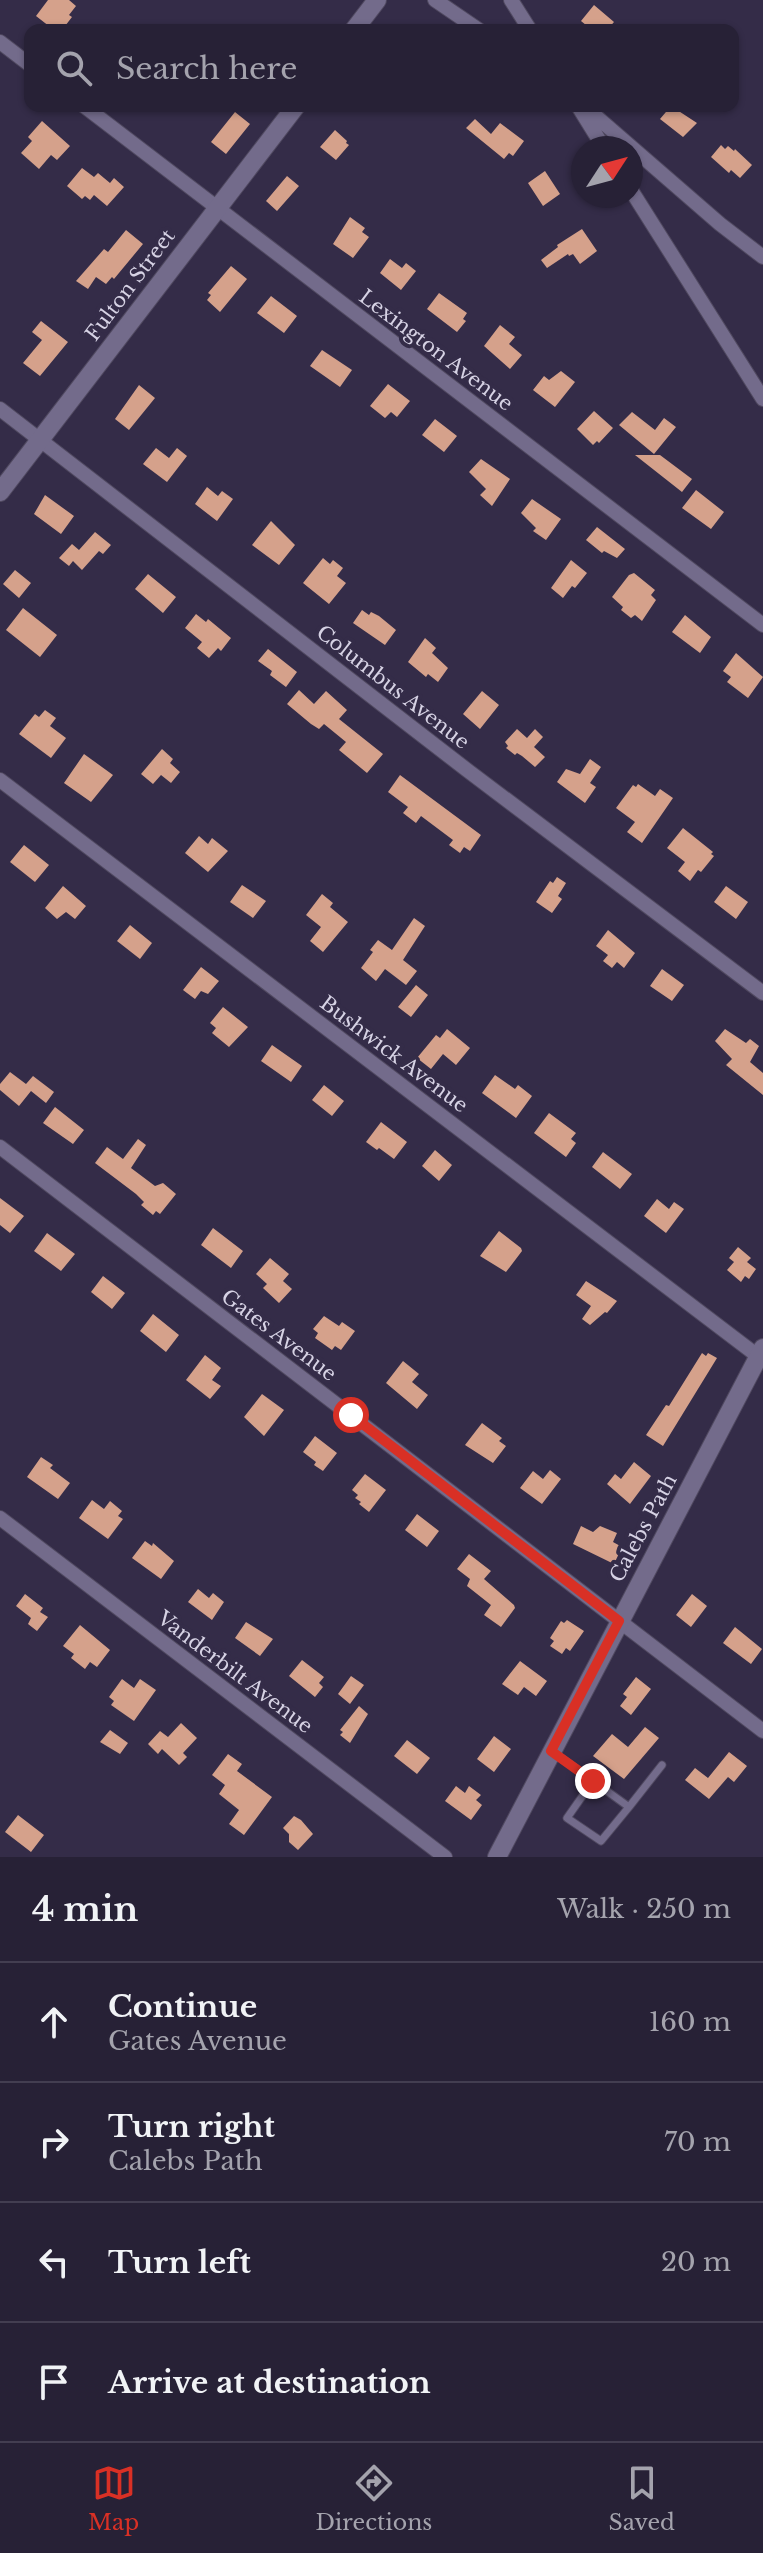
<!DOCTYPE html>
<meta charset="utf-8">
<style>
:root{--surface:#272136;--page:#332e42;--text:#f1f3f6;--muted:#a4a3ad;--line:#433e51;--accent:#d93025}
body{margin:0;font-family:"Libre Baskerville",serif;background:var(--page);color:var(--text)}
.compass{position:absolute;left:571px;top:136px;width:72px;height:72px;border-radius:50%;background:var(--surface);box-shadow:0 2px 6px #0004;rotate:54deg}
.stop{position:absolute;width:24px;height:24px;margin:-18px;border:6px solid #d93025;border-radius:50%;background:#fff}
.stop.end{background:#d93025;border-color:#fff;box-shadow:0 2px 8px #0008}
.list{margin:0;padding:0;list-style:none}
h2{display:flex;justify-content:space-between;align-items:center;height:104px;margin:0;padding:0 32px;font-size:34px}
h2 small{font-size:26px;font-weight:400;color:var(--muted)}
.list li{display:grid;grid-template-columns:52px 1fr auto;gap:24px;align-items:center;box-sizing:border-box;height:120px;padding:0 32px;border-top:2px solid var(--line)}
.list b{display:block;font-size:30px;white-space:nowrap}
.list p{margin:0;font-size:26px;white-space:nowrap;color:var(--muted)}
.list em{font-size:26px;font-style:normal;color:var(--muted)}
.icon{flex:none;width:44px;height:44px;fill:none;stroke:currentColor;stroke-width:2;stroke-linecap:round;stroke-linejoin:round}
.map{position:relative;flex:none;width:763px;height:1857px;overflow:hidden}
.search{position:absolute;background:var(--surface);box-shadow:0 2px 6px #0004;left:24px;right:24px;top:24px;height:88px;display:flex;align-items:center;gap:20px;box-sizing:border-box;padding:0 28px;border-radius:16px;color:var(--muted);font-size:30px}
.sheet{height:584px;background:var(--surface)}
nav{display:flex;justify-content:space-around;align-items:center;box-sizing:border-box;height:112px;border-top:2px solid var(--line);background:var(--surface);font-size:22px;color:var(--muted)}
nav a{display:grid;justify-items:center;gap:4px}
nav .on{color:var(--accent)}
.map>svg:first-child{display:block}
</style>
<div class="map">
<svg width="763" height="1857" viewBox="0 0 763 1857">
<rect width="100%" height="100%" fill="#342c48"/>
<path fill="#d5a18b" d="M48,0h21l7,6 -7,9 3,2 -10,13h-8l-18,-14z
M594,5l20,17 -7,8h-15l-11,-9z
M671,106l26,17 -14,14 -23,-18z
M235,112l15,12 -24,30 -15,-12z
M475,119l16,15 9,-11 24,18 -11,15 -4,-3 -5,6 -38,-31z
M42,121l28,25 -13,14 -6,-5 -12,14 -18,-16 11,-12 -4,-4z
M335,130l12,11 -1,2 3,2 -13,15 -16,-13z
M721,145l4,4 3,-3 6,5 1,-2 17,16 -12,13 -9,-8 -2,3 -18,-16z
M82,168l12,9 4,-4 12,10 4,-5 10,9 -17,19 -13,-11 -4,5 -5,-4 -3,3 -15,-13z
M545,171l15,23 -17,12 -15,-23z
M287,176l12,10 -22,25 -11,-10z
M350,217l15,11 -3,4 7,5 -16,21 -20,-14z
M582,229l15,22 -17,13 -7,-10 -4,2 -1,-2 -21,14 -6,-8 17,-13 -1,-2z
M126,230l17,14 -29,35 -2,-2 -6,7 -10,-7 -8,12 -12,-8 28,-32 4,3z
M390,259l12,9 4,-5 10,8 -15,19 -21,-17z
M231,266l16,13 -27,33 -13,-12 4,-5 -3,-2z
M439,293l28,20 -4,6 3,2 -9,11 -30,-23z
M271,296l26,20 -13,17 -27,-20z
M41,321l27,21 -28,34 -17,-13 19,-23 -10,-8z
M500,325l15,12 -6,7 13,11 -12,14 -26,-23z
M322,350l30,20 -12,17 -30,-21z
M561,371l14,11 -20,25 -22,-17 11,-14 5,4z
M388,384l22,17 -13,16 -6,-5 -6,6 -15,-12z
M139,385l16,13 -26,32 -14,-11z
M594,411l19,17 -14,15 -2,-2 -4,4 -16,-16z
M632,412l23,18 9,-12 12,9 -22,27 -35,-29z
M435,419l22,17 -13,16 -22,-17z
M156,448l13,10 8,-10 10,8 -20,26 -24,-18z
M635,455h25l32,24 -10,13z
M481,459l29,20 -18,27 -12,-11 6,-6 -17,-17z
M207,487l11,9 4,-5 11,8 -16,22 -22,-17z
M696,490l28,22 -13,17 -29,-21z
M45,495l29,21 -13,18 -27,-20z
M532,499l29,20 -15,21 -13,-9 3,-3 -15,-15z
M271,521l24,24 -16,20 -27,-20z
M597,527l28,22 -8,9 -13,-7 -2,2 -16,-13z
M95,532l16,13 -8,9 -4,-3 -17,19 -9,-9 -4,5 -10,-8 13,-14 7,6z
M323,558l7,6 3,-4 10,8 -6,8 9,7 -17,21 -26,-21z
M571,560l16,13 -12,15 -3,-2 -9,12 -12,-10z
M15,570l16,13 -12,15 -16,-14z
M634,573l21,17 -4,5 5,5 -14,21 -7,-6 -4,3 -10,-8 2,-3 -11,-10 17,-22z
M148,574l28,23 -13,16 -28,-24z
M23,608l34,27 -17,22 -34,-27z
M362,610l7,5 2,-3 8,4 17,14 -11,15 -32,-22z
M196,614l10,8 2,-3 23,19 -10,13 -3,-3 -9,10 -12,-10 5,-6 -17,-14z
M685,615l26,22 -11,16 -28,-21z
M425,638l11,10 -4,5 16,15 -10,14 -10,-8 -2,3 -18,-15z
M268,649l29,23 -11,15 -16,-12 2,-4 -14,-10z
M736,653l27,24 -15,21 -21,-16 4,-5 -8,-6z
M299,690l15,14 12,-13 21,19 -8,9 44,35 -16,19 -28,-23 7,-8 -22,-18 -5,5 -8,-5 -24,-20z
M482,691l17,14 -19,24 -17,-15z
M45,710l11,8 -6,8 16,12 -15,20 -32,-24 16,-20 4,3z
M517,729l10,9 8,-9 8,8 -9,10 11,10 -10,10 -13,-11 -5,-3 -2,2 -9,-7 2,-2 -3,-4z
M162,749l11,10 -3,4 10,9 -9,11 -10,-8 -8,9 -12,-10z
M84,754l29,21 -22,27 -27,-19z
M590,759l11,8 -11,16 6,4 -11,16 -28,-21 9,-13 14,5z
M400,775l81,60 -11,16 -6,-4 -4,6 -11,-8 4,-5 -32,-24 -5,7 -13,-10 5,-6 -20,-15z
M638,784l17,12 5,-7 13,9 -31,45 -15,-11 8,-10 -19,-14 17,-23 3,2z
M683,828l30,24 -2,2 3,2 -13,16 -3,-2 -8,11 -12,-10 7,-9 -18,-14z
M199,836l9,8 4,-6 16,13 -20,21 -23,-19z
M24,845l25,20 -14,17 -25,-20z
M557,877l9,6 -8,13 4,3 -10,14 -16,-11 14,-21 3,2z
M242,885l24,16 -13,17 -23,-16z
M63,886l23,20 -11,13 -9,-7 -9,7 -12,-11z
M726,886l22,16 -12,17 -22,-17z
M322,894l11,9 -3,4 18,15 -25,30 -13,-11 11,-14 -15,-12z
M414,918l11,8 -22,34 14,11 -11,14 -21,-16 -9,12 -15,-13 12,-16 -3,-2 8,-10 14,10z
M130,925l22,18 -12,16 -23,-18z
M608,930l27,23 -11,15 -7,-6 -5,6 -9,-7 5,-6 -12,-9z
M201,967l18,14 -11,13 -7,-3 -6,8 -12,-9z
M662,969l22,16 -12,16 -22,-15z
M416,985l12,10 -17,22 -13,-10z
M223,1007l25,20 -19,20 -17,-14 4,-5 -6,-5z
M447,1029l23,19 -14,17 -13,-11 -12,15 -14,-11 19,-23 4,3z
M725,1029l21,14 4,-4 9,7 -9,16 13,11v22l-37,-30 6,-6 -17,-18z
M272,1045l30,21 -11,16 -30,-21z
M10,1072l16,12 7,-8 21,16 -8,11 -15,-12 -12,15 -19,-16v-6z
M495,1075l20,14 3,-4 14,11 -16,22 -34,-25z
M324,1085l20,16 -12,15 -20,-16z
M55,1107l29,23 -11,14 -30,-21z
M549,1113l27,20 -5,6 5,4 -10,14 -32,-24z
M381,1122l26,20 -13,17 -15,-11 -2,2 -11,-8z
M138,1139l8,6 -15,23 24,18 8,-3 13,11 -16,20 -4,-3 -3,4 -12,-10 3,-3 -8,-8 -41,-31 12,-16 16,12z
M435,1150l17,15 -13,16 -17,-15z
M603,1152l29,22 -12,15 -28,-22z
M0,1198l24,18 -14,17 -10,-8z
M657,1199l12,10 5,-7 10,7 -18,24 -22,-17z
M213,1228l30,23 -12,17 -30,-23z
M499,1231l22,17 1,3 -16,21 -26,-16z
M47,1233l28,21 -14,17 -27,-20z
M738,1247l13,11 -4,4 9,7 -7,10 -4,-3 -4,6 -14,-12 7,-8 -5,-4z
M270,1258l19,16 -6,7 9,8 -13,14 -16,-15 4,-4 -11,-10z
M103,1276l22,17 -13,16 -21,-17z
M586,1281l31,20 -10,12 -2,-1 -15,13 -8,-6 9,-13 -15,-11z
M153,1314l26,21 -13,17 -26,-21z
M324,1316l15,10 3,-4 13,9 -14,19 -6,-4 -3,4 -17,-12 3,-5 -5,-4z
M702,1353l4,3 2,-3 9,5 -54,88 -17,-11 20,-30 3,1z
M205,1355l16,13 -9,12 9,6 -11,13 -24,-19z
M403,1361l16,13 -7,8 16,13 -11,14 -31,-26z
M262,1394l22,16 -20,26 -20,-19z
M482,1423l20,15 -3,3 7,5 -13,17 -28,-18z
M315,1436l22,17 -14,18 -9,-6 2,-3 -13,-10z
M41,1457l12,8 -3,3 20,15 -12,16 -31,-22z
M634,1462l17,14 -21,28 -23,-20 8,-10 6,5z
M550,1470l11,9 -19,25 -22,-16 13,-17 10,8z
M365,1474l21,16 -17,22 -10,-8 2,-2 -6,-4 3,-3 -6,-5z
M92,1500l12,9 6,-8 12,10 -4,5 5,3 -15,20 -29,-21z
M417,1514l22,17 -12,16 -22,-17z
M581,1526l12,6 7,-6 17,7 -4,9 9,5 -8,17 -41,-20z
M145,1541l7,5 1,-3 21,18 -13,18 -29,-21z
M469,1554l22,17 -7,8 30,26 1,3 -14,19 -17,-12 7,-10 -24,-19 3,-7 -13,-10z
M198,1589l11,9 4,-5 11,9 -12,18 -24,-18z
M25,1594l18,14 -3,4 8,5 -11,14 -9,-7 3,-6 -15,-12z
M692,1594l15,12 -16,21 -15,-12z
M567,1620l17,11 -14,20 -4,-3 -4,6 -12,-8 4,-5 -4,-3 11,-17 3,2z
M246,1622l27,17 -13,17 -25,-18z
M80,1625l30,25 -13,17 -7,-5 -5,7 -14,-11 3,-4 -11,-8z
M735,1627l27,22 -11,15 -28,-21z
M302,1660l22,17 -5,6 4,4 -8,10 -26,-21z
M520,1661l27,20 -11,15 -12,-9 -6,8 -16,-11z
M351,1676l13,9 -14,19 -12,-10z
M636,1677l15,12 -20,26 -11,-9 7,-9 -4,-3z
M122,1679l12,9 6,-9 16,11 -22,31 -23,-16 3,-4 -5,-4z
M359,1706l9,8 -18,29 -10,-8 3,-3 -3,-2z
M181,1723l16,15 -14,15 4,4 -8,8 -17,-16 -4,5 -10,-10 12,-13 8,6z
M645,1727l14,11 -35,41 -31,-23 19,-22 16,13z
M110,1730l18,13 -8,11 -20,-12z
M494,1736l17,13 -17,23 -17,-13z
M407,1740l23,18 -13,16 -23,-18z
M729,1752l18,14 -13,16 -6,-5 -19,22 -24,-19 10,-12 13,10z
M228,1754l14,10 -5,7 35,26 -28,38 -15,-11 10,-14 -20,-16 6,-9 -13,-10z
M456,1786l9,7 4,-7 12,9 -5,5 6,5 -11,15 -26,-19z
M18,1815l26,20 -13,17 -26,-20z
M294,1816l7,4 12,14 -15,16 -9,-8v-8l-6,-6z"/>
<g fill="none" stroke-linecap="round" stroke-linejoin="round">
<g stroke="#504960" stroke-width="9">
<path id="service" d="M553,1752l76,55 33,-42
M593,1781l-26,37 34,23 28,-34"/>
</g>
<g stroke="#504960" stroke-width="16">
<path id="minor" d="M435,0l44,30
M511,0l19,30
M0,42l30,23
M84,106l679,519
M578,106l26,42
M584,106l136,118 43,33
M631,190l132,209
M0,409l467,361 296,223
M0,780l763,580
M0,1147l763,584
M0,1518l445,339"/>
</g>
<g stroke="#504960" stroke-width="20">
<path id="tertiary" d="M354,30l23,-30
M0,492l296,-386
M497,1857l266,-509"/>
</g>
<use href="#service" stroke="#736b8b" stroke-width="7"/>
<use href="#minor" stroke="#736b8b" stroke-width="14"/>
<use href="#tertiary" stroke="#736b8b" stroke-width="18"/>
</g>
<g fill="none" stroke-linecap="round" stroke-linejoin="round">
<path stroke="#d93025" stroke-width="10" d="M351,1415l268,206 -68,130 42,30"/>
</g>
<g text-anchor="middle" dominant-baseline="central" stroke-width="8" stroke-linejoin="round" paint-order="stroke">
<g font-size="20" fill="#d6d2e4" stroke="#342c48">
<text transform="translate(130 285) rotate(-53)">Fulton Street</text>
<text transform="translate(436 350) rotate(37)">Lexington Avenue</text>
<text transform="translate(393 687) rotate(38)">Columbus Avenue</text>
<text transform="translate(394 1054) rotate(37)">Bushwick Avenue</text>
<text transform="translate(279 1335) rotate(37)">Gates Avenue</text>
<text transform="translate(643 1528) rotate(-62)">Calebs Path</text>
<text transform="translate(235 1672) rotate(37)">Vanderbilt Avenue</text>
</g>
</g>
</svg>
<svg class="compass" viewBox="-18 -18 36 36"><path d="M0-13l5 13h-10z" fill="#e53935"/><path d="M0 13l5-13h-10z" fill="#a4a3ad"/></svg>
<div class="stop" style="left:351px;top:1415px"></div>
<div class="stop end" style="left:593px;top:1781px"></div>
<div class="search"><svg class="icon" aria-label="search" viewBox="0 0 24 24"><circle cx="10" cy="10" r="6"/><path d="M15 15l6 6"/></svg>Search here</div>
</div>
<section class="sheet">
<h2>4 min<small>Walk · 250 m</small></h2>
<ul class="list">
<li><svg class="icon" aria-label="ahead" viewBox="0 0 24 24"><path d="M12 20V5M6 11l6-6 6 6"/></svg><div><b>Continue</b><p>Gates Avenue</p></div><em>160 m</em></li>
<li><svg class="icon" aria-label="right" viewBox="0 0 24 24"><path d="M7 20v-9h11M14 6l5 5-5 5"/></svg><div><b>Turn right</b><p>Calebs Path</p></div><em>70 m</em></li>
<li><svg class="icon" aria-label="left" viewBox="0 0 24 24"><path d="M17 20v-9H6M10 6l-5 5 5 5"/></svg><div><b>Turn left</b></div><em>20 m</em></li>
<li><svg class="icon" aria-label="arrive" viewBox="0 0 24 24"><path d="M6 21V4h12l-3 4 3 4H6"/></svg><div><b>Arrive at destination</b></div></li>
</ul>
</section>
<nav>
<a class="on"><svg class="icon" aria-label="map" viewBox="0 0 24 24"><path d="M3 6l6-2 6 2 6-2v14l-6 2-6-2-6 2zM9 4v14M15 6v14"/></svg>Map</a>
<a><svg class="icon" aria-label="directions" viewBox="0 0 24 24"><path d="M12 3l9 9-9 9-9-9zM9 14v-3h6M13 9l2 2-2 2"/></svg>Directions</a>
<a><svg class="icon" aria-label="saved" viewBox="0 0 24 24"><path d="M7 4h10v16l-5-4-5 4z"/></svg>Saved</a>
</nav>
